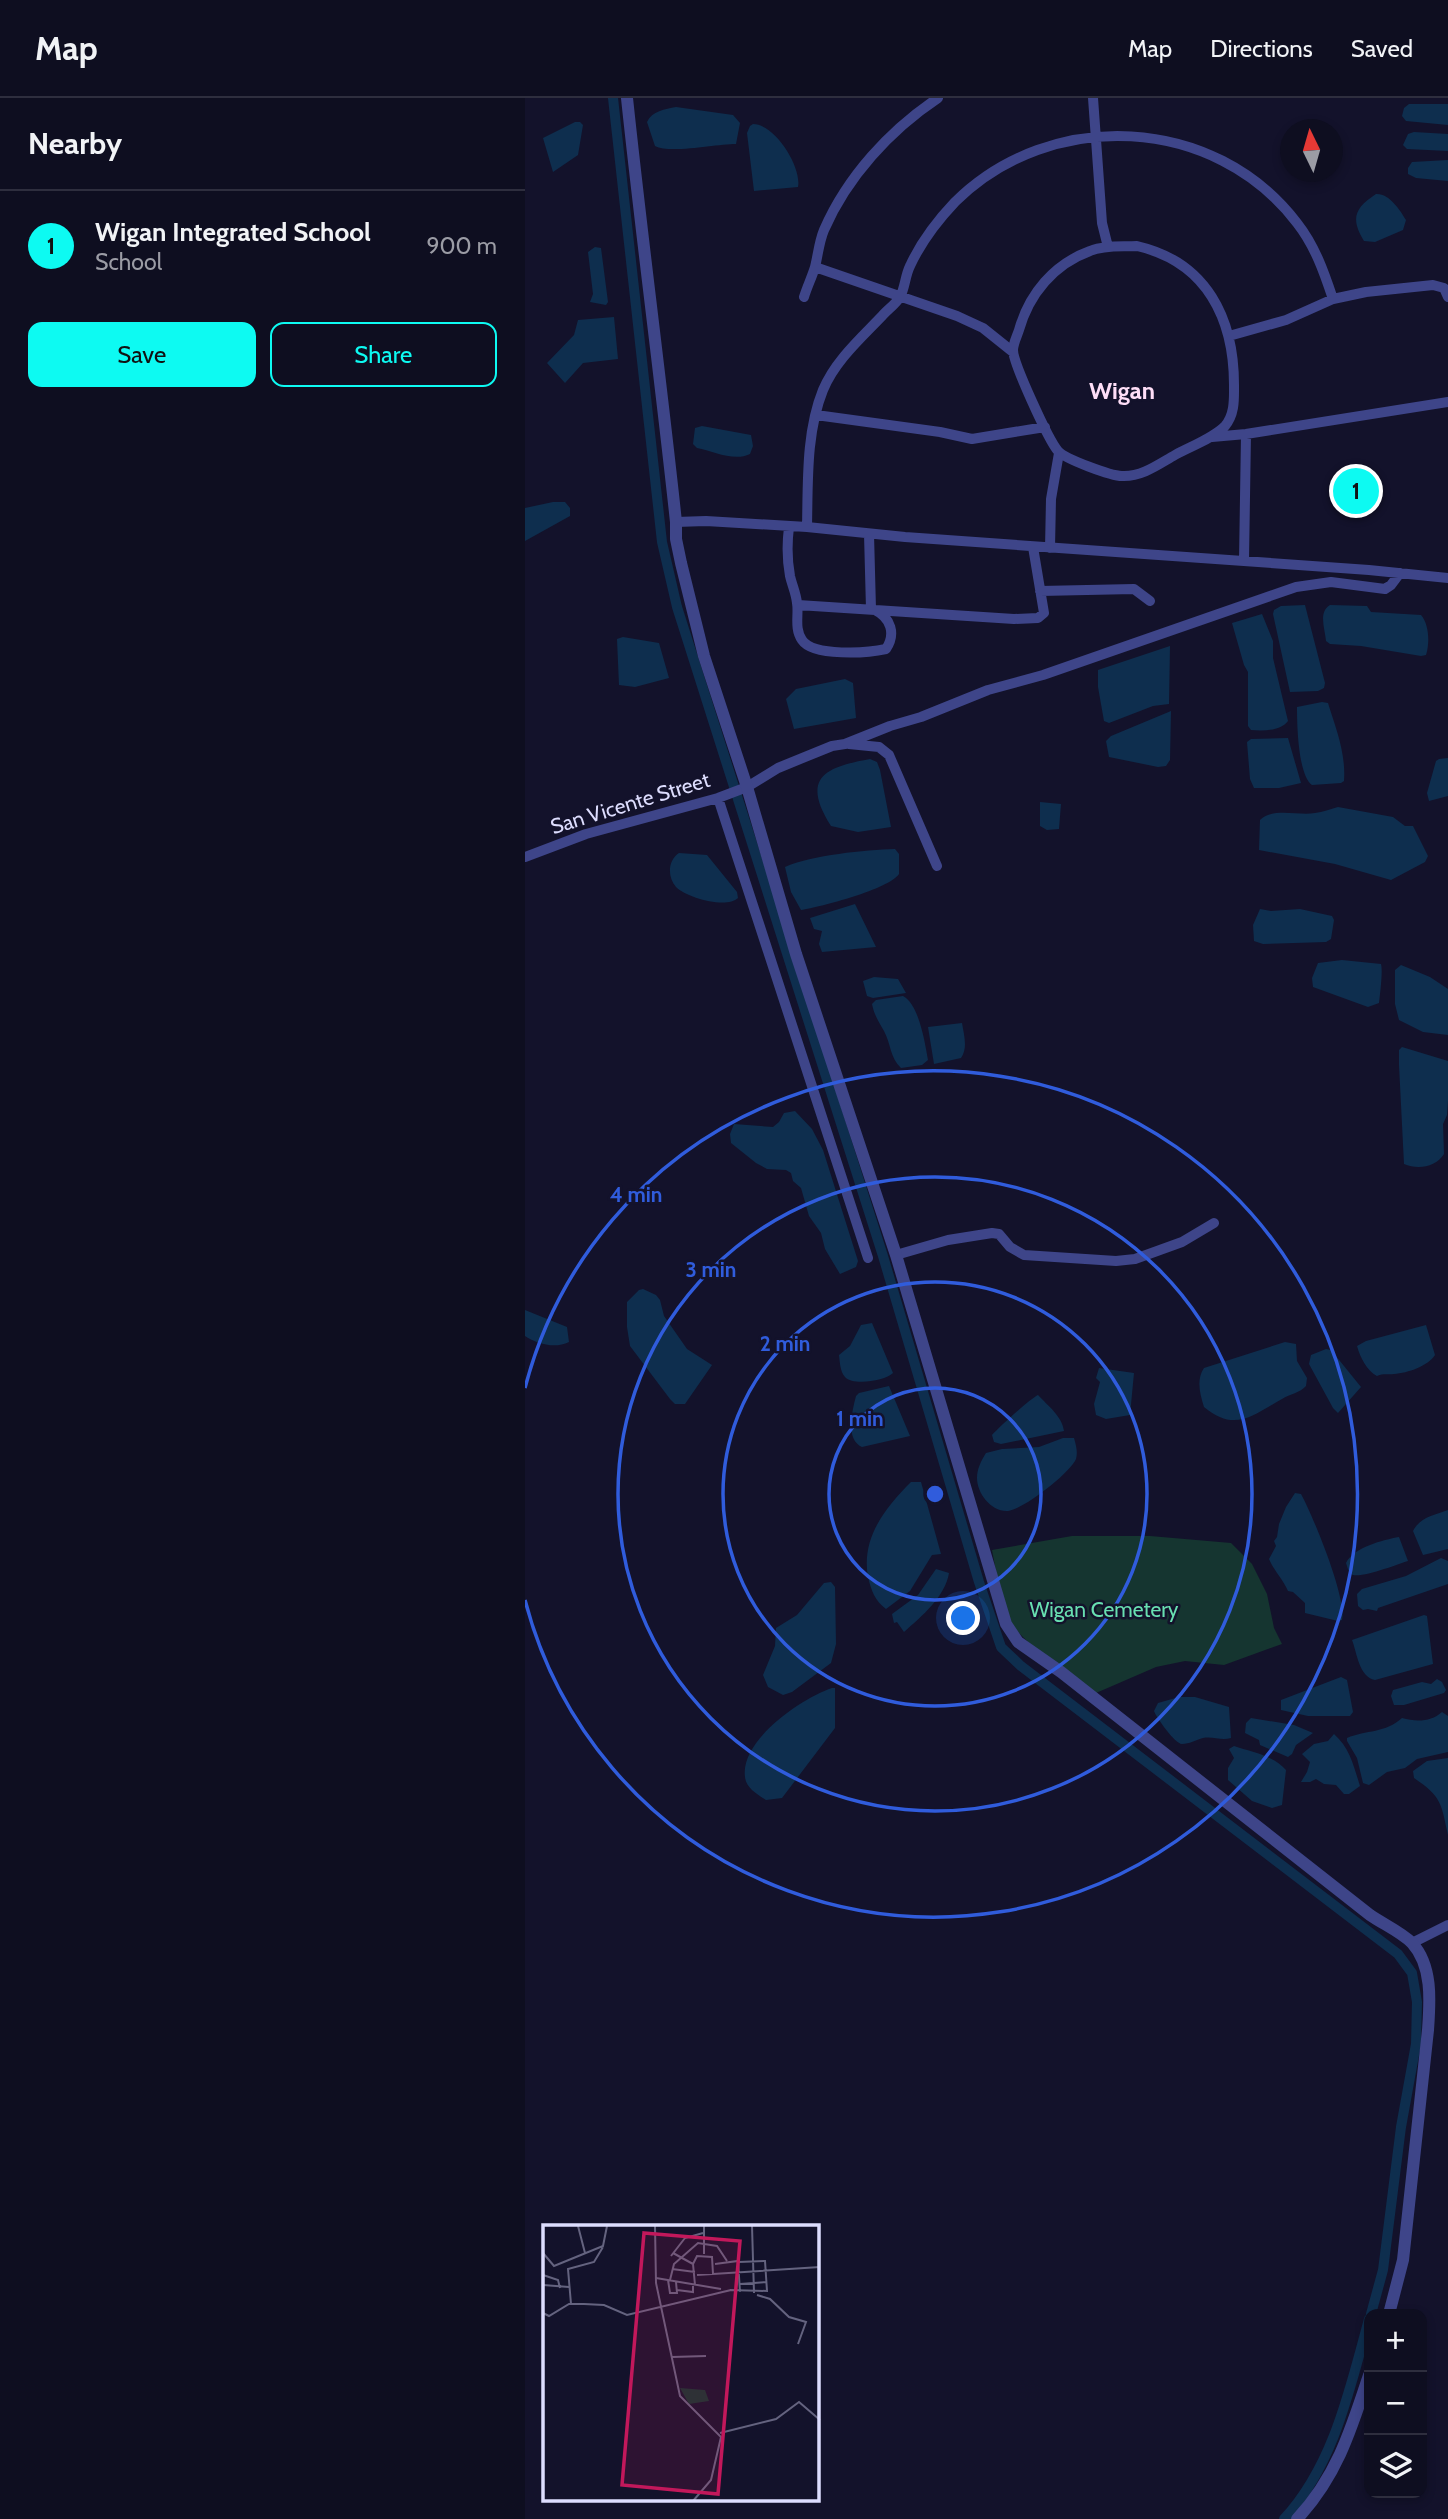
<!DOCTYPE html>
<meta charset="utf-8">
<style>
:root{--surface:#0e0e20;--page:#1c1c2d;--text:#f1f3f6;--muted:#9b9ca5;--line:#2e2e3e;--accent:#0dfaf2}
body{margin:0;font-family:Cabin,sans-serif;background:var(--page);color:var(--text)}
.controls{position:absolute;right:21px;bottom:21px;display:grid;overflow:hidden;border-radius:14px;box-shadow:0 4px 10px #0003}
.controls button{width:63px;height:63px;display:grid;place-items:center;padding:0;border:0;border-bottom:2px solid var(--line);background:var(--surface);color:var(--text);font:35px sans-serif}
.compass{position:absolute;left:755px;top:21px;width:63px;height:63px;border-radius:50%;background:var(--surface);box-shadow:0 4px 10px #0003;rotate:355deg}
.you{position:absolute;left:439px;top:1521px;width:24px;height:24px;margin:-18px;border:5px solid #fff;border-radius:50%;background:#1a73e8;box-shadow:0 0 0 10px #1a73e833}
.badge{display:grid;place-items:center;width:46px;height:46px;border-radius:50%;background:var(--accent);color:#111;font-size:23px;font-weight:700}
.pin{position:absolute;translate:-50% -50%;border:4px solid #fff;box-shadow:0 2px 7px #0006}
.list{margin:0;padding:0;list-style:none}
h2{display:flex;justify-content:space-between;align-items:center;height:91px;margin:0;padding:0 28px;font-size:30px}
h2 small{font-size:23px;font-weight:400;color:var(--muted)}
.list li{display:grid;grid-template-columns:46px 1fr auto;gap:21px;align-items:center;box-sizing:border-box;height:112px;padding:0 28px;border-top:2px solid var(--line)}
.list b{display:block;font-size:26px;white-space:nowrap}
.list p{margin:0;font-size:23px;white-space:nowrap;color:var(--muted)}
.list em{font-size:23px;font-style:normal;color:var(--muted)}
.actions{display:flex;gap:14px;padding:21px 28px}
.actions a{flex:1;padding:16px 0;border:2px solid var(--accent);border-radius:14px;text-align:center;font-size:24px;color:var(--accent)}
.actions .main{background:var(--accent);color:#111}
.icon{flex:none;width:38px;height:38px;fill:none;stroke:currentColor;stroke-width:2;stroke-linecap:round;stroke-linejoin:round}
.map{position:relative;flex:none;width:923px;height:2421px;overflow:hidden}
header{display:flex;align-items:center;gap:42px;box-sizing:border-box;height:98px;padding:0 35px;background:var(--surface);border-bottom:2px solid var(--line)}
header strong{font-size:33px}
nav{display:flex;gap:38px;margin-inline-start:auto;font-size:24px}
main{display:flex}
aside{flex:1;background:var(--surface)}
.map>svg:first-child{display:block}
</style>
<header>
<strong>Map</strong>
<nav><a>Map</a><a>Directions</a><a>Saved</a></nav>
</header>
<main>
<aside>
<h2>Nearby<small></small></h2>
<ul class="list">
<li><span class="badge">1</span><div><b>Wigan Integrated School</b><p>School</p></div><em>900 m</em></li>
</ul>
<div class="actions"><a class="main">Save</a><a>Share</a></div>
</aside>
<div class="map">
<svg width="923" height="2421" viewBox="0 0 923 2421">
<rect width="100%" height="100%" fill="#13122b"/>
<path fill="#153530" d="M547,1438h78l81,7 21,21 15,30 7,34 8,16 -58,21 -39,-4 -29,6 -60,26c-21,-15 -72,-49 -84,-69 -12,-23 -15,-49 -20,-74z"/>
<path fill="#0e2e4e" d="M884,6h39v21l-42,-4 -4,-5 2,-8z
M151,9l57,8 7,8 -4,21c-20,0 -66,10 -81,2l-8,-24c5,-11 18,-13 29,-15z
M50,24h5l3,3 -5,30 -25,17 -10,-34z
M228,26c22,0 49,43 45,63l-44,4 -7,-58 3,-7z
M889,34l34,2v17l-41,-2 -4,-4 5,-11z
M923,62v21l-32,-3 -8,-4v-6l4,-6z
M851,96c13,-1 24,16 30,26l-3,10 -28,12 -11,-1c-14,-23 -9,-33 12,-47z
M70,149l6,1 7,54 -2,3 -16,-3 3,-8 -5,-42z
M89,219l4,42 -35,4 -18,20 -18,-20 27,-28 4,-15z
M177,328l49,9 2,11 -3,8c-16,8 -37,-3 -53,-6l-4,-4 2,-16z
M28,404h12l5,6v8l-45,25v-33z
M780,507l20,78 -1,5 -6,3 -28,1 -17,-78 1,-4 7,-4z
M805,507l37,1 4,6 50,3c8,9 9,28 5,40l-5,1 -60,-10 -31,-2 -4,-3c-1,-12 -8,-29 4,-36z
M737,516l11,27v17l15,63c-7,10 -25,10 -37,9l-3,-4v-54l-4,-7 -12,-42z
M98,539l36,6 10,35 -34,9 -16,-2 -2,-46z
M645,548l-1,58 -16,2 -44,17 -5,-2 -6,-34v-17z
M320,581l8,4 3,35 -62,11 -8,-30 10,-10z
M797,604l6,1c8,26 18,50 16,78l-3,2 -29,2c-14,-10 -15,-61 -15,-78z
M646,613l-1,49 -4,6 -8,1 -49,-10 -3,-16 5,-5z
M763,640l13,45 -22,5h-25l-4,-9 -3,-37 4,-3z
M923,660v38l-19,5 -2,-8 9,-32 3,-2z
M345,661l7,3 3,8 11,57 -33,5 -27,-6c-31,-49 -5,-59 39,-67z
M515,704l21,2 -2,25 -12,1 -7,-4z
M813,709l55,10 12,9h8l15,30 -3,6 -34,18 -56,-16 -76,-14 1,-30c13,-13 38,-4 55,-7 8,-1 15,-4 23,-6z
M370,751l4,5v20c-10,15 -78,33 -98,36l-10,-18 -6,-25c27,-12 80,-17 110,-18z
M154,755l28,2 30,37 1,6c-11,11 -51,0 -62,-11 -9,-10 -8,-27 3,-34z
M330,806l21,43 -54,5 -3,-8 3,-13 -8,-2 -4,-11z
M735,811l11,2 29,-2 32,7 2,4 -3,19 -5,3 -63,2 -9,-3 -1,-16z
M817,862l39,4c2,7 -1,30 -2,39l-11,4 -55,-20 -1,-9 6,-15z
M876,867l29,12 18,12v46l-25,-3 -24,-12 -4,-16v-34z
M349,879l24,2 8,14 -33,5 -6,-2 -4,-15z
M378,898c16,8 22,47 25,64l-6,5 -21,3c-11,-10 -10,-24 -17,-37 -5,-9 -10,-16 -12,-27l4,-4z
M437,925c2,12 6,25 -1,35l-27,6 -6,-37z
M877,949l46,14v40l-1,14 -4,9 1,30c-8,13 -26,16 -40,10l-5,-99v-15z
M270,1013l17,18 11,21 35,111 -2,6 -16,7 -15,-25 -4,-16 -12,-17 -8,-28 -8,-7 -2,-8 -5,-3 -19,-1 -11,-6 -25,-20 -1,-9 4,-10 39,3 6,-5 5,-9z
M118,1191l13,6 4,5 4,16 23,33 25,16 -27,39h-10l-5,-5 -40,-53 -3,-19v-25l12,-12z
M0,1212l42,17 2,15c-14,7 -32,2 -44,-6z
M347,1225l21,50c-8,8 -40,13 -48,4 -5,-6 -5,-14 -6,-22l11,-9 11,-21z
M901,1227l9,30c-7,11 -27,18 -41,19 -7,1 -10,-1 -17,2 -10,-5 -17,-19 -20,-30l9,-5z
M760,1244l11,2 1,17 10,17 -1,8c-6,7 -16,8 -24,13 -29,16 -47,34 -78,8 -4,-13 -8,-27 0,-39z
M801,1251l5,1 30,37 -23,26 -5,-5 -24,-44 2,-9z
M574,1270l35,5 -4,42 -24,4 -10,-4 -2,-11 6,-22 -4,-4z
M364,1288l21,50 -48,11c-17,-8 -10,-35 -6,-51l3,-3z
M513,1297c10,11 24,21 26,36l-63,13 -7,-2 -2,-7c7,-8 39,-37 46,-40z
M538,1340h11c2,7 4,14 2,21 -6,14 -52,50 -68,52 -17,1 -31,-18 -31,-33 0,-9 4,-17 9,-25l16,-4 37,-2z
M386,1384h10l20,72 -9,1 -22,36 -24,18c-11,-8 -15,-19 -18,-32 -7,-39 17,-69 43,-95z
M770,1395l6,1c12,22 46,104 41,126l-4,1 -33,-8v-10l-12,-11 -5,-1c-5,-12 -14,-20 -19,-32l7,-13 -2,-5 3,-4 2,-13 7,-17z
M923,1412v39l-25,6 -10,-24c7,-14 22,-16 35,-21z
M874,1439l9,24c-10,3 -50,19 -57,13 -3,-3 -4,-8 -5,-11 8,-16 37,-23 53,-26z
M916,1460l7,3v23l-70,24 -1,3 -9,-2 -5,1 -5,-4 -1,-12 5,-5 44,-13z
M411,1471l13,4c-4,24 -27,43 -45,59l-7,-10 -3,1 -2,-9 26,-19z
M306,1484l4,5 1,57 -5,19 -39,29 -9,3 -15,-8 -5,-12 12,-29 1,-18 21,-13 27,-32z
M899,1517l3,1 6,48 -58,16c-16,-3 -18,-27 -23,-40z
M816,1579l6,3 6,32 -3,4h-42l-27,-6v-10z
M912,1581l5,3 4,8 -2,3 -40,12h-10l-3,-9 2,-6 29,-8 9,2z
M307,1590h3v40l-53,70 -16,2c-9,-6 -20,-12 -21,-23 -5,-37 57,-79 87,-89z
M654,1599h16l34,10 2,31c-10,3 -18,-2 -28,0 -7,2 -14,6 -21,6 -7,0 -26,-27 -28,-33l4,-8z
M917,1614l6,4v36l-31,7 -12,9 -18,4 -18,13 -6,-2 -6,-25 -10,-17v-3c19,-8 39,-5 55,-20 14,4 29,4 40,-6z
M726,1620l43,7 19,8 -17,12 -4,9 -4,3 -28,-12 -1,-5 -14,-7 1,-10z
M809,1636c16,14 20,33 26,52l-11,8h-5l-8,-9 -12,-1 -8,-5 -6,3h-9l6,-10 3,-10 -8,-8 12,-10 14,-3z
M709,1648c17,6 39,9 52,24l-4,35 -10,3 -20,-7 -24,-21v-12l6,-10 -5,-9z
M923,1660v77c-7,-32 -6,-38 -34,-57l-1,-7 14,-10z"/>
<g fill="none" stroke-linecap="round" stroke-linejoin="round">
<path stroke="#0e2e4e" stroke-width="10" d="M88,0l49,444 15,65 206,649 96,326 22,65 20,19 377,288 14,19 5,29 -1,42 -15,83 -18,143 -12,44
M759,2421c50,-54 66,-131 85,-200"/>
<path stroke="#3e4589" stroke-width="10" d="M568,0l9,125 6,24
M612,148c70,16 97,73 97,139 0,14 1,29 -9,41 -13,13 -34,20 -50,29 -16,9 -33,22 -53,21 -11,0 -57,-17 -64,-25 -9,-10 -45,-88 -45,-101 0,-6 4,-14 6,-20 10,-36 35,-66 71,-79 14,-6 32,-4 47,-5z
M290,169l142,49 26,12 30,24
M279,199c3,-10 8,-20 11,-30 3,-12 4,-25 9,-37 23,-53 66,-100 114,-132
M704,238l57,-16 47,-21 33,-7 67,-7 11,3 4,9
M291,317l124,17 32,7 73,-12
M687,339l34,-3 202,-32
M151,424l30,-1 101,6 98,10 464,33 79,8
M264,429c-2,16 -2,33 1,49 2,9 6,17 7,27 2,12 -3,25 5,37 11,17 66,13 84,9 10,-15 5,-31 -11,-39
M282,429c1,-45 -1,-95 16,-137 12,-29 37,-51 59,-74 5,-6 14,-12 18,-19 5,-9 5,-21 10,-31 11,-24 27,-45 45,-64 96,-95 260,-87 342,21 18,23 27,49 36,76
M344,436l2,75
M525,450l1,-49 8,-46
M719,463l2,-127
M515,493l94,-2 16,12
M273,507l216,14 24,-1 6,-5 -11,-66
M324,646l30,3 10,8 48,111
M193,700l150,460
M0,759l61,-23 132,-36 29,-11 31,-19 54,-22 13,-2 45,-18 31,-9 67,-27 55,-15 253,-88 35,-5 54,7 6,-4 9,-12
M371,1157l52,-15 44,-7 7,1 11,13 14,8 92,6 19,-2 47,-17 32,-19
M887,1845l36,-18"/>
<path stroke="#3e4589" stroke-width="12" d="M102,0c15,142 34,283 49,424v17l5,24 23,93 43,131 49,167 100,301 110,369 12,18 43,30 309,243c13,9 31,17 42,28 21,23 18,59 16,87l-25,230 -14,54
M772,2421c40,-43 54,-89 72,-144"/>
</g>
<g fill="none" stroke="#305cdc" stroke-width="3.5">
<circle cx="410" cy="1396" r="106"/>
<circle cx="410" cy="1396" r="212"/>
<circle cx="410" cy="1396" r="317"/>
<path d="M0 1290A423 423 0 1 1 0 1502"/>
</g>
<g text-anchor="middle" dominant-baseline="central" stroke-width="5" stroke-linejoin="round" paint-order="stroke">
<g font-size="21" fill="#ddddfe" stroke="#13122b">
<text transform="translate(105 705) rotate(-17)">San Vicente Street</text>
</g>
<g font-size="21" fill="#68dfb1" stroke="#13122b">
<text x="579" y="1511">Wigan Cemetery</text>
</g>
<g font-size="24" font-weight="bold" fill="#fedef7" stroke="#13122b">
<text x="597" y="292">Wigan</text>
</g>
</g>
<g transform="translate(18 2127)">
<rect width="276" height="276" fill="#13122b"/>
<path d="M137,163l25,2 4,11 -20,3z" fill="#153530"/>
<path fill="none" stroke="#64637f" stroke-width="2" d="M35,1l7,27M112,1l1,57 24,113 41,41 -10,43 -18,21M209,1l2,67M0,28l11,13 49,-20 4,-20M130,28l20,11M161,29v-28M128,31l14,-18 18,-5M172,39l23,-3 2,31M129,44l23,3M0,50l15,5 2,8M154,50l123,-8M113,53l65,11M125,55l2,13h7l-1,-11M127,55l4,-16 24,-21 19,3 10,15M197,59l26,-2M0,60l26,2M152,60l-2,-21 4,-8 15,1 1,17M134,65l16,2v-8M187,65l37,1 -2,-30 -26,1M214,70l13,4 19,18 17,5 -8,22M28,79l-3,-35 26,-7 9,-15M0,88l6,3 20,-12h15l20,1 23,10 104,-25M129,132l34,-1M177,208l56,-14 23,-17 21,18"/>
<path fill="#c2185b" fill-opacity="0.15" stroke="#c2185b" stroke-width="3.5" d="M101,8l96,8 -22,253 -96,-9z"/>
<rect width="276" height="276" fill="none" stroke="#ddddfe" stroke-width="3.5"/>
</g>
<circle cx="410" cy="1396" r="10" fill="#305cdc" stroke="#13122b" stroke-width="3.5"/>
<g font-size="21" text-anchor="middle" font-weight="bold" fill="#305cdc" stroke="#13122b" stroke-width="5" stroke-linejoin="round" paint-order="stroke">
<text x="111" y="1104">4 min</text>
<text x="186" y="1179">3 min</text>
<text x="260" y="1253">2 min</text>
<text x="335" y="1328">1 min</text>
</g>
</svg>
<div class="controls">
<button>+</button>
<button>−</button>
<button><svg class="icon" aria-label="layers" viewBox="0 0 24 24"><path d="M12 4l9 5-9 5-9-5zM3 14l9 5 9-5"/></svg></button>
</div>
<svg class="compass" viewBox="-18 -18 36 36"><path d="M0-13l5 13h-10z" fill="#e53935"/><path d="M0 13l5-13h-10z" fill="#9b9ca5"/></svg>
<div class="you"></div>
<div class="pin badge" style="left:831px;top:393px">1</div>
</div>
</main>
